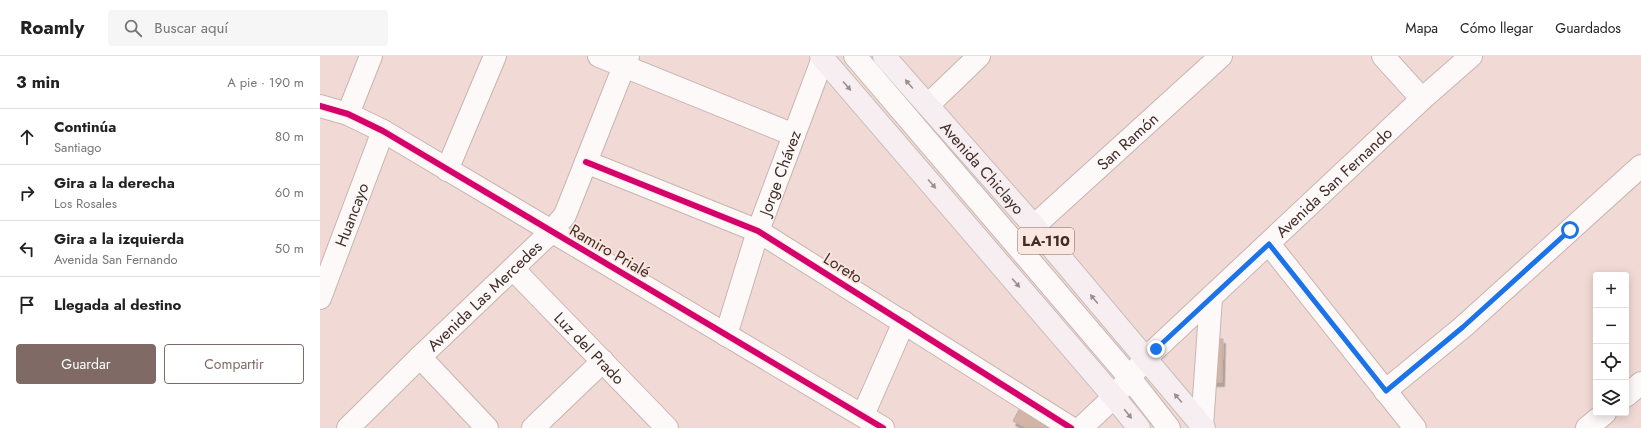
<!DOCTYPE html>
<html lang="es">
<meta charset="utf-8">
<style>
:root{--surface:#fff;--page:#f6f6f6;--text:#222;--muted:#767676;--line:#e0e0e0;--accent:#7f6a65}
body{margin:0;font-family:Jost,sans-serif;background:var(--page);color:var(--text)}
.controls{position:absolute;right:12px;bottom:12px;display:grid;overflow:hidden;border-radius:4px;box-shadow:0 2px 10px #0003}
.controls button{width:36px;height:36px;display:grid;place-items:center;padding:0;border:0;border-bottom:1px solid var(--line);background:var(--surface);color:var(--text);font:20px sans-serif}
.stop{position:absolute;width:12px;height:12px;margin:-9px;border:3px solid #1a73e8;border-radius:50%;background:#fff}
.stop.end{background:#1a73e8;border-color:#fff;box-shadow:0 1px 4px #0008}
.list{margin:0;padding:0;list-style:none}
h2{display:flex;justify-content:space-between;align-items:center;height:52px;margin:0;padding:0 16px;font-size:17px}
h2 small{font-size:13px;font-weight:400;color:var(--muted)}
.list li{display:grid;grid-template-columns:26px 1fr auto;gap:12px;align-items:center;box-sizing:border-box;height:56px;padding:0 16px;border-top:1px solid var(--line)}
.list b{display:block;font-size:15px;white-space:nowrap}
.list p{margin:0;font-size:13px;white-space:nowrap;color:var(--muted)}
.list em{font-size:13px;font-style:normal;color:var(--muted)}
.actions{display:flex;gap:8px;padding:12px 16px}
.actions a{flex:1;padding:9px 0;border:1px solid var(--accent);border-radius:4px;text-align:center;font-size:14px;color:var(--accent)}
.actions .main{background:var(--accent);color:#fff}
.icon{flex:none;width:22px;height:22px;fill:none;stroke:currentColor;stroke-width:2;stroke-linecap:round;stroke-linejoin:round}
.map{position:relative;flex:none;width:1321px;height:372px;overflow:hidden}
header{display:flex;align-items:center;gap:24px;box-sizing:border-box;height:56px;padding:0 20px;background:var(--surface);border-bottom:1px solid var(--line)}
header strong{font-size:19px}
nav{display:flex;gap:22px;margin-inline-start:auto;font-size:14px}
.search{width:280px;height:36px;background:var(--page);display:flex;align-items:center;gap:10px;box-sizing:border-box;padding:0 14px;border-radius:4px;color:var(--muted);font-size:15px}
main{display:flex}
aside{flex:1;background:var(--surface)}
.map>svg:first-child{display:block}
</style>
<header>
<strong>Roamly</strong>
<div class="search"><svg class="icon" aria-label="search" viewBox="0 0 24 24"><circle cx="10" cy="10" r="6"/><path d="M15 15l6 6"/></svg>Buscar aquí</div>
<nav><a>Mapa</a><a>Cómo llegar</a><a>Guardados</a></nav>
</header>
<main>
<aside>
<h2>3 min<small>A pie · 190 m</small></h2>
<ul class="list">
<li><svg class="icon" aria-label="ahead" viewBox="0 0 24 24"><path d="M12 20V5M6 11l6-6 6 6"/></svg><div><b>Continúa</b><p>Santiago</p></div><em>80 m</em></li>
<li><svg class="icon" aria-label="right" viewBox="0 0 24 24"><path d="M7 20v-9h11M14 6l5 5-5 5"/></svg><div><b>Gira a la derecha</b><p>Los Rosales</p></div><em>60 m</em></li>
<li><svg class="icon" aria-label="left" viewBox="0 0 24 24"><path d="M17 20v-9H6M10 6l-5 5 5 5"/></svg><div><b>Gira a la izquierda</b><p>Avenida San Fernando</p></div><em>50 m</em></li>
<li><svg class="icon" aria-label="arrive" viewBox="0 0 24 24"><path d="M6 21V4h12l-3 4 3 4H6"/></svg><div><b>Llegada al destino</b></div></li>
</ul>
<div class="actions"><a class="main">Guardar</a><a>Compartir</a></div>
</aside>
<div class="map">
<svg width="1321" height="372" viewBox="0 0 1321 372">
<defs>
<filter id="shadow"><feDropShadow dx="2.5" dy="4.5" stdDeviation="0" flood-color="#0004"/></filter>
</defs>
<rect width="100%" height="100%" fill="#f1dad5"/>
<path fill="#d2b5a6" stroke="#c1aea6" filter="url(#shadow)" d="M884,283h19l-1,43h-20z
M702,348l38,24h-34l-13,-7z"/>
<g fill="none" stroke-linecap="round" stroke-linejoin="round">
<g stroke="#c8b4b0" stroke-width="24">
<g id="minor">
<path d="M279,0l195,79"/>
<path d="M535,0l274,321 40,51"/>
<path d="M1063,0l39,43"/>
<path d="M608,49l51,-49"/>
<path d="M0,50l28,8 35,17 500,297"/>
<path d="M28,58l23,-58"/>
<path d="M266,106l172,69 313,197"/>
<path d="M127,114l48,-114"/>
<path id="s1" d="M714,170l187,-170"/>
<path d="M949,188l146,184"/>
<path id="s2" d="M193,213l154,159"/>
<path id="s3" d="M0,242l63,-167"/>
<path id="s4" d="M406,279l32,-104 65,-173"/>
<path d="M100,301l67,71"/>
<path d="M1065,335l78,-64 178,-161"/>
<path d="M1306,340l15,-13"/>
<path d="M543,359l41,-93"/>
<path d="M882,370l9,-128"/>
<path id="s5" d="M28,372l72,-71 131,-125 14,-17 63,-159"/>
<path d="M213,372l70,-67"/>
<path id="s6" d="M761,372l33,-31 31,-38 277,-260 49,-43"/>
<path d="M1267,372l18,-15"/>
</g>
</g>
<g stroke="#c9bcb9" stroke-width="24">
<g id="major">
<path d="M501,0l293,341 25,31"/>
<path id="s7" d="M564,0l150,170 170,202"/>
</g>
</g>
<use href="#minor" stroke="#fdf9f9" stroke-width="22"/>
<use href="#major" stroke="#f7eef2" stroke-width="22"/>
<g stroke="#fce6e0" stroke-width="8">
<path id="cycleway" d="M0,50l28,8 35,17 500,297
M266,106l172,69 313,197"/>
</g>
<use href="#cycleway" stroke="#d6006c" stroke-width="6"/>
</g>
<defs><path id="oneway-solid" d="M-6-.8H1V-3.2L6.5 0L1 3.2V.8H-6Z"/></defs>
<g fill="#9c8e8d">
<use href="#oneway-solid" transform="translate(589 28) rotate(-131)"/>
<use href="#oneway-solid" transform="translate(527 30) rotate(49)"/>
<use href="#oneway-solid" transform="translate(612 128) rotate(49)"/>
<use href="#oneway-solid" transform="translate(696 227) rotate(49)"/>
<use href="#oneway-solid" transform="translate(774 243) rotate(-130)"/>
<use href="#oneway-solid" transform="translate(858 342) rotate(-131)"/>
<use href="#oneway-solid" transform="translate(808 358) rotate(51)"/>
</g>
<g fill="none" stroke-linecap="round" stroke-linejoin="round">
<path stroke="#1a73e8" stroke-width="5" d="M836,293l113,-105 117,147 77,-64 107,-97"/>
</g>
<g text-anchor="middle" dominant-baseline="central" stroke-width="3.5" stroke-linejoin="round" paint-order="stroke">
<rect fill="#fce6e0" stroke="#79645f" stroke-width="1" x="698" y="172" width="56" height="26" rx="3"/>
<g font-size="15" font-weight="bold" fill="#412d28">
<text x="726" y="185">LA-110</text>
</g>
<g font-size="16" fill="#412d28" stroke="#fce6e0">
<text stroke="none"><textPath href="#s1" startOffset="126">San Ramón</textPath></text>
<text stroke="none"><textPath href="#s7" startOffset="149">Avenida Chiclayo</textPath></text>
<text stroke="none"><textPath href="#s4" startOffset="171">Jorge Chávez</textPath></text>
<text stroke="none"><textPath href="#s6" startOffset="353">Avenida San Fernando</textPath></text>
<text stroke="none"><textPath href="#s3" startOffset="89">Huancayo</textPath></text>
<text transform="translate(290 195) rotate(30)">Ramiro Prialé</text>
<text transform="translate(523 212) rotate(32)">Loreto</text>
<text stroke="none"><textPath href="#s5" startOffset="190">Avenida Las Mercedes</textPath></text>
<text stroke="none"><textPath href="#s2" startOffset="110">Luz del Prado</textPath></text>
</g>
</g>
</svg>
<div class="controls">
<button>+</button>
<button>−</button>
<button><svg class="icon" aria-label="locate" viewBox="0 0 24 24"><circle cx="12" cy="12" r="6"/><path d="M12 2v4M12 18v4M2 12h4M18 12h4"/></svg></button>
<button><svg class="icon" aria-label="layers" viewBox="0 0 24 24"><path d="M12 4l9 5-9 5-9-5zM3 14l9 5 9-5"/></svg></button>
</div>
<div class="stop" style="left:1250px;top:174px"></div>
<div class="stop end" style="left:836px;top:293px"></div>
</div>
</main>
